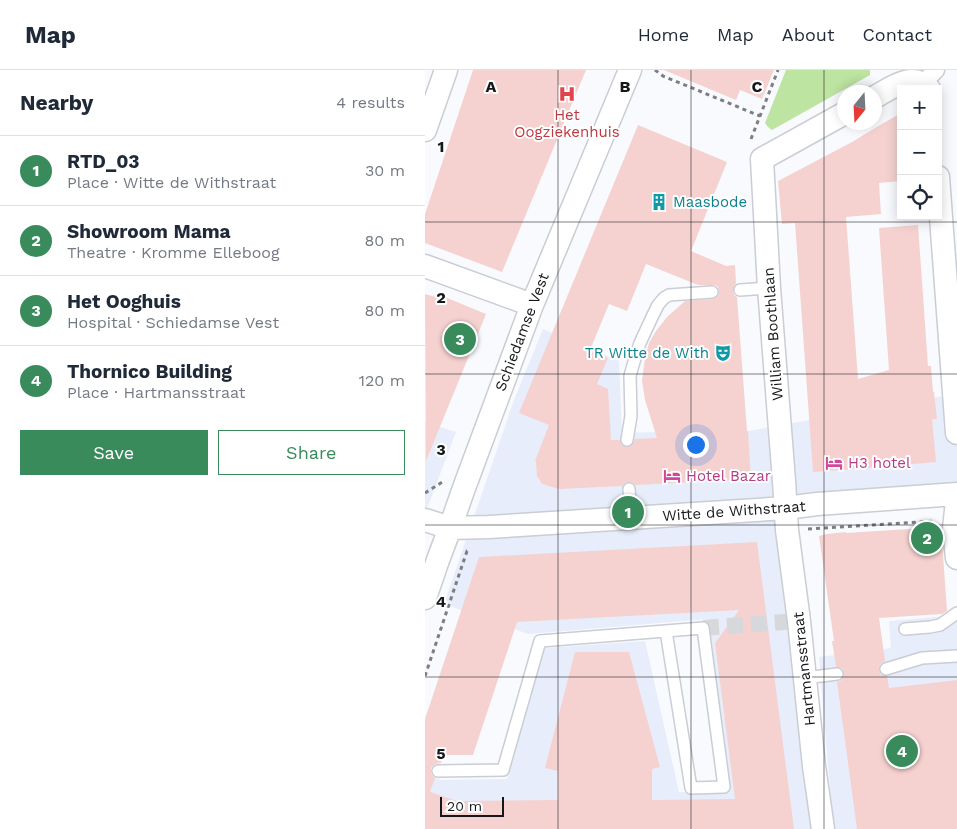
<!DOCTYPE html>
<meta charset="utf-8">
<style>
:root{--surface:#fff;--page:#f6f6f7;--text:#1f2937;--muted:#747a83;--line:#e0e1e3;--accent:#398b5c}
body{margin:0;font-family:"Work Sans",sans-serif;background:var(--page);color:var(--text)}
.controls{position:absolute;right:15px;top:15px;display:grid;overflow:hidden;border-radius:0px;box-shadow:0 2px 12px #0003}
.controls button{width:45px;height:45px;display:grid;place-items:center;padding:0;border:0;border-bottom:1px solid var(--line);background:var(--surface);color:var(--text);font:25px sans-serif}
.compass{position:absolute;left:412px;top:15px;width:45px;height:45px;border-radius:50%;background:var(--surface);box-shadow:0 2px 12px #0003;rotate:198deg}
.scale{position:absolute;left:15px;bottom:12px;width:64px;box-sizing:border-box;padding-left:5px;border:2px solid #161719;border-top:0;font-size:14px;line-height:18px;white-space:nowrap;color:#161719;-webkit-text-stroke:4px #fff;paint-order:stroke}
.you{position:absolute;left:270px;top:374px;width:18px;height:18px;margin:-12px;border:4px solid #fff;border-radius:50%;background:#1a73e8;box-shadow:0 0 0 8px #1a73e833}
.badge{display:grid;place-items:center;width:32px;height:32px;border-radius:50%;background:var(--accent);color:#fff;font-size:16px;font-weight:700}
.pin{position:absolute;translate:-50% -50%;border:2px solid #fff;box-shadow:0 1px 5px #0006}
.list{margin:0;padding:0;list-style:none}
h2{display:flex;justify-content:space-between;align-items:center;height:65px;margin:0;padding:0 20px;font-size:21px}
h2 small{font-size:16px;font-weight:400;color:var(--muted)}
.list li{display:grid;grid-template-columns:32px 1fr auto;gap:15px;align-items:center;box-sizing:border-box;height:70px;padding:0 20px;border-top:1px solid var(--line)}
.list b{display:block;font-size:19px;white-space:nowrap}
.list p{margin:0;font-size:16px;white-space:nowrap;color:var(--muted)}
.list em{font-size:16px;font-style:normal;color:var(--muted)}
.actions{display:flex;gap:10px;padding:15px 20px}
.actions a{flex:1;padding:11px 0;border:1px solid var(--accent);border-radius:0px;text-align:center;font-size:18px;color:var(--accent)}
.actions .main{background:var(--accent);color:#fff}
.icon{flex:none;width:28px;height:28px;fill:none;stroke:currentColor;stroke-width:2;stroke-linecap:round;stroke-linejoin:round}
.map{position:relative;flex:none;width:532px;height:759px;overflow:hidden}
header{display:flex;align-items:center;gap:30px;box-sizing:border-box;height:70px;padding:0 25px;background:var(--surface);border-bottom:1px solid var(--line)}
header strong{font-size:24px}
nav{display:flex;gap:28px;margin-inline-start:auto;font-size:18px}
main{display:flex}
aside{flex:1;background:var(--surface)}
.map>svg:first-child{display:block}
</style>
<header>
<strong>Map</strong>
<nav><a>Home</a><a>Map</a><a>About</a><a>Contact</a></nav>
</header>
<main>
<aside>
<h2>Nearby<small>4 results</small></h2>
<ul class="list">
<li><span class="badge">1</span><div><b>RTD_03</b><p>Place · Witte de Withstraat</p></div><em>30 m</em></li>
<li><span class="badge">2</span><div><b>Showroom Mama</b><p>Theatre · Kromme Elleboog</p></div><em>80 m</em></li>
<li><span class="badge">3</span><div><b>Het Ooghuis</b><p>Hospital · Schiedamse Vest</p></div><em>80 m</em></li>
<li><span class="badge">4</span><div><b>Thornico Building</b><p>Place · Hartmansstraat</p></div><em>120 m</em></li>
</ul>
<div class="actions"><a class="main">Save</a><a>Share</a></div>
</aside>
<div class="map">
<svg width="532" height="759" viewBox="0 0 532 759">
<rect width="100%" height="100%" fill="#f8fafe"/>
<path fill="#e7edfb" d="M118,259l76,32 3,72 35,-1 1,6 90,-7 196,-35 13,-1v91l-182,13 36,330h-386v-55l16,6 66,-1 38,-131 100,-7 34,151h50l-21,-173 -180,15 -84,-30 70,-204z
M0,352l31,10 -31,82z
M532,538v221h-122l-3,-15 -13,-157 72,-9 -2,-27 59,-5z"/>
<path fill="#bde4a1" d="M361,0h84v5l-98,55 -4,-3 -3,-4z"/>
<path fill="#f5d2d0" fill-rule="evenodd" d="M48,0h113l-84,202 -77,-29v-29z
M239,0h110l-12,29 -22,-9 -4,10z
M476,43v68l-22,2 2,31 -35,3 12,162 31,-9 -10,-142 39,-3 10,141h3l2,26h1l3,27h-5l4,43 -66,6 -57,4 -18,-249 -13,1 -4,-43 74,-39 23,-14z
M213,55l89,37 -36,89 35,15 9,-1 1,19 -2,2 -1,5 1,4 3,2 10,134h1l3,48 -116,6 -2,-2 -4,-1 -4,1 -3,3 -63,3 -17,-5 -5,-8 -1,-14 -1,-1 14,-36 -30,-12zM221,194l52,21h17l3,2 1,5 -1,4 -5,3 -28,2 -18,16 -11,14 -7,12 -4,15 -3,23 3,19 12,38 -22,1 -3,6 -6,2 -4,-2 -2,-5h-9l-3,-51 -11,-5 11,-26 -18,-8 19,-46 18,7z
M0,224l14,4 1,-3 46,19 -60,147z
M516,457l6,84 -5,3 -63,4 6,43 -5,3 -1,7 2,4 6,1 2,12 68,-8v149h-100l-20,-147 5,-2 2,-6 -1,-5 -4,-2h-3l-4,-26h2l-15,-105 8,-2 19,-2v1z
M332,472l37,287h-369v-110l54,-162zM314,540l-24,33 20,156 -83,1v-31l8,-2 -31,-115h-54l-30,116 13,3v29l-101,1 -27,-9 5,-14 -4,-4v-6l4,-4 6,-1 3,-8h29l44,-133z"/>
<g fill="none" stroke-linecap="round" stroke-linejoin="round">
<path stroke="#d6d8dc" stroke-width="16" stroke-dasharray="16 8" stroke-linecap="butt" d="M278,558l96,-7"/>
<g stroke="#cacdd4" stroke-width="14">
<path id="service" d="M315,220l29,-2
M202,370l4,-24 -1,-40 3,-11 7,-22 13,-28 5,-10 6,-7 5,-3 43,-3
M204,419l2,29
M480,559l25,-2 10,-2 17,-12
M461,599l36,-11 35,-2
M380,608l32,-4
M13,701l65,-1 37,-129 163,-13 21,159 -33,1 -25,-157"/>
</g>
<g stroke="#cacdd4" stroke-width="19">
<path id="pedestrian" d="M498,13l13,-13"/>
</g>
<g stroke="#cacdd4" stroke-width="25">
<path id="minor" d="M450,27c16,-9 38,-26 54,-8
M0,60l21,-60
M513,107l19,256
M0,196l107,39
M532,431l-3,28 3,29
M0,450l25,8 39,-1 297,-19 31,-4 140,-10
M0,528l13,-38 12,-32 14,-40 68,-183 98,-235
M398,759l-9,-63 -15,-145 -12,-91 -3,-49 -15,-193 -7,-129 83,-46"/>
</g>
<path stroke="#7d7e81" stroke-width="3" stroke-dasharray="4 4" stroke-linecap="butt" d="M230,0l8,6 97,40
M326,69l27,-69
M0,423l19,-12
M383,459l126,-8
M0,606l42,-125h3"/>
<use href="#service" stroke="#fff" stroke-width="11"/>
<use href="#pedestrian" stroke="#fff" stroke-width="16"/>
<use href="#minor" stroke="#fff" stroke-width="22"/>
</g>
<path fill="none" stroke="#161719" stroke-width="1" stroke-opacity="0.55" d="M133,0v759M266,0v759M399,0v759M0,152h532M0,304h532M0,455h532M0,607h532"/>
<defs>
<g id="hospital-bare" transform="scale(1.35)"><path d="M-5-5h3v3.5h4V-5h3V5h-3V1.5h-4V5h-3Z" fill="#e0444e" stroke="#fff" stroke-width="2.5" paint-order="stroke"/></g>
<g id="building-bare" transform="scale(1.35)"><path d="M-4-6H4V6H1V3H-1V6H-4ZM-2.5-4.3h1.7v1.8h-1.7ZM.8-4.3h1.7v1.8H.8ZM-2.5-1h1.7V.8h-1.7ZM.8-1h1.7V.8H.8Z" fill="#0f9aa8" stroke="#fff" stroke-width="2.5" paint-order="stroke"/></g>
<g id="theatre-bare" transform="scale(1.35)"><path d="M-5-5.5Q0-4 5-5.5V0Q5 5 0 6Q-5 5-5 0ZM-3.3-2.5H-1v1.5H-3.3ZM1-2.5H3.3v1.5H1ZM-2.8 1Q0 5.5 2.8 1Z" fill="#0f9aa8" stroke="#fff" stroke-width="2.5" paint-order="stroke"/></g>
<g id="hotel-bare" transform="scale(1.35)"><path d="M-6-4.5h1.5V1H6V5H4.5V3h-9V5H-6ZM-4 0a1.8 1.8 0 1 1 3.6 0ZM.5 0V-2.5h3Q6-2.5 6 0Z" fill="#d1479c" stroke="#fff" stroke-width="2.5" paint-order="stroke"/></g>
</defs>
<g fill-rule="evenodd">
<use href="#hospital-bare" x="142" y="24"/>
<use href="#building-bare" x="234" y="132"/>
<use href="#theatre-bare" x="298" y="283"/>
<use href="#hotel-bare" x="409" y="393"/>
<use href="#hotel-bare" x="247" y="406"/>
</g>
<g text-anchor="middle" dominant-baseline="central" stroke-width="4" stroke-linejoin="round" paint-order="stroke">
<g font-size="15" fill="#be3a42" stroke="#fff">
<text x="142" y="45">Het<tspan x="142" dy="17">Oogziekenhuis</tspan></text>
</g>
<g font-size="15" fill="#0d838f" stroke="#fff" text-anchor="start">
<text x="248" y="132">Maasbode</text>
<text x="284" y="283" text-anchor="end">TR Witte de With</text>
</g>
<g font-size="15" fill="#161719" stroke="#fff">
<text transform="translate(97 262) rotate(-69)">Schiedamse Vest</text>
<text transform="translate(348 264) rotate(-94)">William Boothlaan</text>
<text transform="translate(309 441) rotate(-4)">Witte de Withstraat</text>
<text transform="translate(379 599) rotate(-96)">Hartmansstraat</text>
</g>
<g font-size="15" fill="#b23c85" stroke="#fff" text-anchor="start">
<text x="423" y="393">H3 hotel</text>
<text x="261" y="406">Hotel Bazar</text>
</g>
</g>
<g font-size="16" text-anchor="middle" font-weight="bold" fill="#161719" stroke="#fff" stroke-width="4" stroke-linejoin="round" paint-order="stroke">
<text x="66" y="22">A</text>
<text x="200" y="22">B</text>
<text x="332" y="22">C</text>
<text x="16" y="82">1</text>
<text x="16" y="233">2</text>
<text x="16" y="385">3</text>
<text x="16" y="537">4</text>
<text x="16" y="689">5</text>
</g>
</svg>
<div class="controls">
<button>+</button>
<button>−</button>
<button><svg class="icon" aria-label="locate" viewBox="0 0 24 24"><circle cx="12" cy="12" r="6"/><path d="M12 2v4M12 18v4M2 12h4M18 12h4"/></svg></button>
</div>
<svg class="compass" viewBox="-18 -18 36 36"><path d="M0-13l5 13h-10z" fill="#e53935"/><path d="M0 13l5-13h-10z" fill="#747a83"/></svg>
<div class="scale">20 m</div>
<div class="you"></div>
<div class="pin badge" style="left:203px;top:442px">1</div>
<div class="pin badge" style="left:502px;top:468px">2</div>
<div class="pin badge" style="left:35px;top:269px">3</div>
<div class="pin badge" style="left:477px;top:681px">4</div>
</div>
</main>
